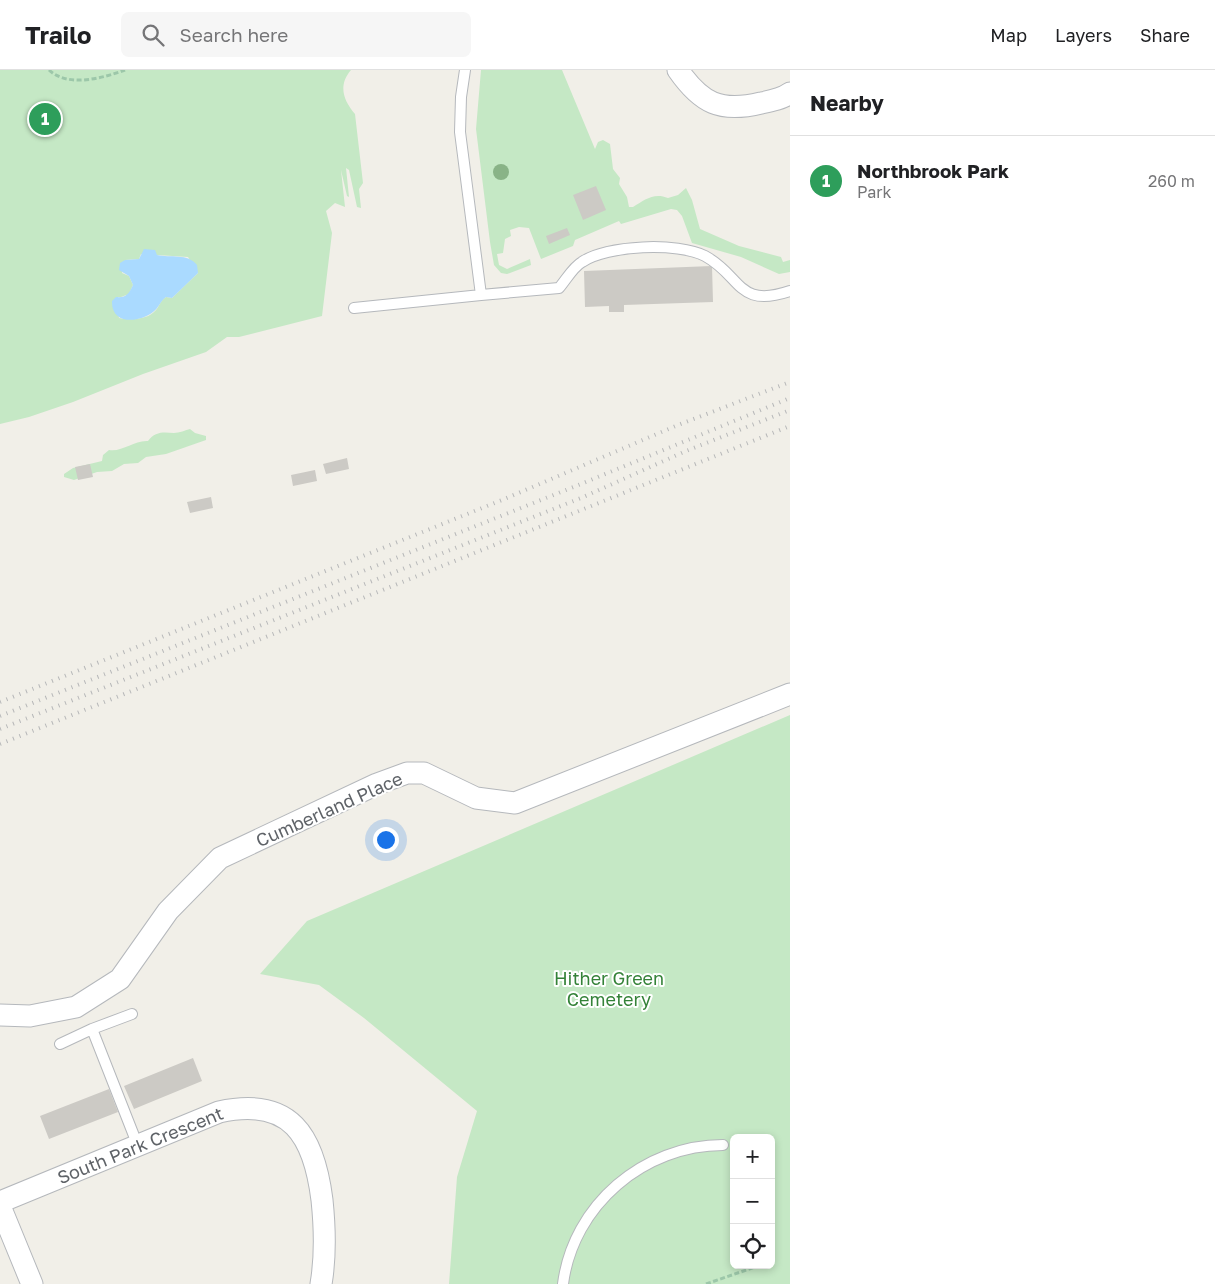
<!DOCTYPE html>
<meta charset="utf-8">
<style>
:root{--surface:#fff;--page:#f6f6f6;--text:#202124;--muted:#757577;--line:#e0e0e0;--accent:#ea4335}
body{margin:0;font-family:"Golos Text",sans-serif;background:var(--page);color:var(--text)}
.controls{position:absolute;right:15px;bottom:15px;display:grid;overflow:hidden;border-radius:8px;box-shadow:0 2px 8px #0003}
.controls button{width:45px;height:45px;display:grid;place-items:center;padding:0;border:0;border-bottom:1px solid var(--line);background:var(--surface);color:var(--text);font:25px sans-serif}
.you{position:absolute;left:385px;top:769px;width:18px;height:18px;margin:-12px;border:4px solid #fff;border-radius:50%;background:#1a73e8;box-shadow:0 0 0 8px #1a73e833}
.badge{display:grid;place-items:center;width:32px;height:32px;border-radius:50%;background:var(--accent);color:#fff;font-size:16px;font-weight:700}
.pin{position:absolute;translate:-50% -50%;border:2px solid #fff;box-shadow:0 1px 5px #0006}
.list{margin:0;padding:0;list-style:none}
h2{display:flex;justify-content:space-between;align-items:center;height:65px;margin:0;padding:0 20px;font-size:21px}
h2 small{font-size:16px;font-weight:400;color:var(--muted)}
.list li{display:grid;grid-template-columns:32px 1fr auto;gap:15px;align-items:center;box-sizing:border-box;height:90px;padding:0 20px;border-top:1px solid var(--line)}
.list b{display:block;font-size:19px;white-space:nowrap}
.list p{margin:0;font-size:16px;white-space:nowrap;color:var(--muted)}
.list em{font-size:16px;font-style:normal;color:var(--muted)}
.icon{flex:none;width:28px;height:28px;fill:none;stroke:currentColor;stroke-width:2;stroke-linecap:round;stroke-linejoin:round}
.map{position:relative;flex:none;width:790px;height:1214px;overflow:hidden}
header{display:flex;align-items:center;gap:30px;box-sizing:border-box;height:70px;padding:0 25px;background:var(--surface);border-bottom:1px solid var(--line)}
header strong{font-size:24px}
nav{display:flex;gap:28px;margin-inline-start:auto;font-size:18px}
.search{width:350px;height:45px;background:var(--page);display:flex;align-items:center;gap:12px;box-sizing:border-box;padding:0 18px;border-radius:8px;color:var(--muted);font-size:19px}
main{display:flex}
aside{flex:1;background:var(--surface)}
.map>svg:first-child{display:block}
</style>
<header>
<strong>Trailo</strong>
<div class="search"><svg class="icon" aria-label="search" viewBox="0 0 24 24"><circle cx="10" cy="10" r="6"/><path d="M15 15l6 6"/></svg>Search here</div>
<nav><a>Map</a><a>Layers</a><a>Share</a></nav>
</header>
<main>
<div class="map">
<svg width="790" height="1214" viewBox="0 0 790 1214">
<rect width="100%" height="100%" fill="#f1efe8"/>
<path fill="#c5e8c5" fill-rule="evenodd" d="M0,0h351c-13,15 -8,30 4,44l8,69 -4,6 2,19 -4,-1 -8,-37 -3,-2 3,29 -2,-1 -6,-26 4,37 -10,-4 -9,8 6,22 -10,83 -83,21h-12l-21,15 -63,22 -70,28 -44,15 -29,7zM141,184l47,3 10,16 -26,25 -6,-1c-6,4 -6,8 -10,13 -8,10 -25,10 -37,8l-3,-21h5l8,-3 4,-9 -4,-9 -7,-3 3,-13 14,-1z
M481,0h81l33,79 3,-7 5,-2 7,4 3,25 7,9 -1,6 8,13 2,10h4c11,-7 21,-15 35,-9l10,-3 8,-7 6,12 8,29 39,17 42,11 2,5 7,-2v12l-11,2 -38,-17 -49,-14 -10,-27 -5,-6 -6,-1 -50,15 -2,-3 -44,19 -2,6 -32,13 -12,-31 -10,-1 -9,3 1,6 -6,3 -2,14 -6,1 2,11 8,4 23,-10 1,6 -24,9 -6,-1 -7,-8 -4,-23 -14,-113z
M190,359l5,4 11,3v4l-40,14 -20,3 -8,6 -14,1 -12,7 -15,1 -23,8 -10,-3v-3l9,-6 29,-7 1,-6 6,-5c14,2 25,-10 39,-9 7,-10 16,-9 26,-8 5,0 12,-3 16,-4z
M790,645v569h-341l8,-107 20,-66 -113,-93 -45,-33 -59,-11 47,-53zM734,1068h37v127h-37z"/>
<path fill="#aadaff" d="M144,179l11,1 2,5c13,3 31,-2 40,10l1,8 -26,25 -6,-1c-6,4 -7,11 -13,15 -14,11 -42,13 -41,-11l4,-4c10,1 13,-3 17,-12l-4,-9 -10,-6 1,-7 5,-3 14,-1z"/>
<path fill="#cccac5" d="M596,116l10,24 -23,10 -10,-25z
M567,158l3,7 -21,9 -3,-8z
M712,196l1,36 -89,3v7h-15v-6l-24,1 -1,-36z
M347,388l2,11 -23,5 -3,-10z
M90,394l3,13 -15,3 -3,-13z
M315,400l2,11 -24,5 -2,-11z
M211,427l2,11 -23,5 -3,-11z
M193,988l9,23 -68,28 -10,-23z
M109,1019l9,23 -69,27 -9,-23z"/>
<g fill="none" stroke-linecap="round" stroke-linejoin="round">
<g stroke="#b5b8bc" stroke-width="12">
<path id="service" d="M465,0l-4,27 -1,35 21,163 78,-7c7,-8 14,-21 23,-26 25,-17 96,-20 123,-6 37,20 32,53 85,35
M354,238l127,-13
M132,944l-40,15 46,117
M60,974l32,-15
M563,1214c10,-79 81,-139 160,-139"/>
</g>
<g stroke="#b5b8bc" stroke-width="23">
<path id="minor" d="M678,0c23,33 42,43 83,33 10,-2 21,-4 29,-10
M0,945l30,1 46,-9 44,-28 48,-68 52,-53 157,-74 30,-11h17l52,25 39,5 275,-109
M0,1132l219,-90c72,-16 95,24 103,88 3,29 4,55 -1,84
M0,1136l32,78"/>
</g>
<path stroke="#9cc7a9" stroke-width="3" stroke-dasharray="5 2.5" stroke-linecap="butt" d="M49,0c19,18 54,8 76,0
M706,1214l49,-17"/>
<use href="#service" stroke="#fff" stroke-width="10"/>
<use href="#minor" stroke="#fff" stroke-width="21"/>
<path stroke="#b6b7b8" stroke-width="4" stroke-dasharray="1 6" stroke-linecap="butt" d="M0,632l502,-202 176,-75 112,-43
M0,646l576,-230 214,-88
M0,659l581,-231 105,-47 104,-41
M0,674l790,-318"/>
</g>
<circle fill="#89b387" cx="501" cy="102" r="8"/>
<g text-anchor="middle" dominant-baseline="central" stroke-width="4" stroke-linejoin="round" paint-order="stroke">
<g font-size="18" fill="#5f6368" stroke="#fff">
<text transform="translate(329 739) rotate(-24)">Cumberland Place</text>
<text transform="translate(140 1075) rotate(-22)">South Park Crescent</text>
</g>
<g font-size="18" fill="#348238" stroke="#fff">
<text x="609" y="908">Hither Green<tspan x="609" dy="21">Cemetery</tspan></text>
</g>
</g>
</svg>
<div class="controls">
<button>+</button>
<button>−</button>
<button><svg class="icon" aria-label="locate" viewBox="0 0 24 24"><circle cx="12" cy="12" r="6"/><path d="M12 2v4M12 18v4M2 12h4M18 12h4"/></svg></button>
</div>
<div class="you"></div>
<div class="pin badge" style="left:45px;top:49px;background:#2e9e5b">1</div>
</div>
<aside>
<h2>Nearby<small></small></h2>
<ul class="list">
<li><span class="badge" style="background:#2e9e5b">1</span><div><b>Northbrook Park</b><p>Park</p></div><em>260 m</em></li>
</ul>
</aside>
</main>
